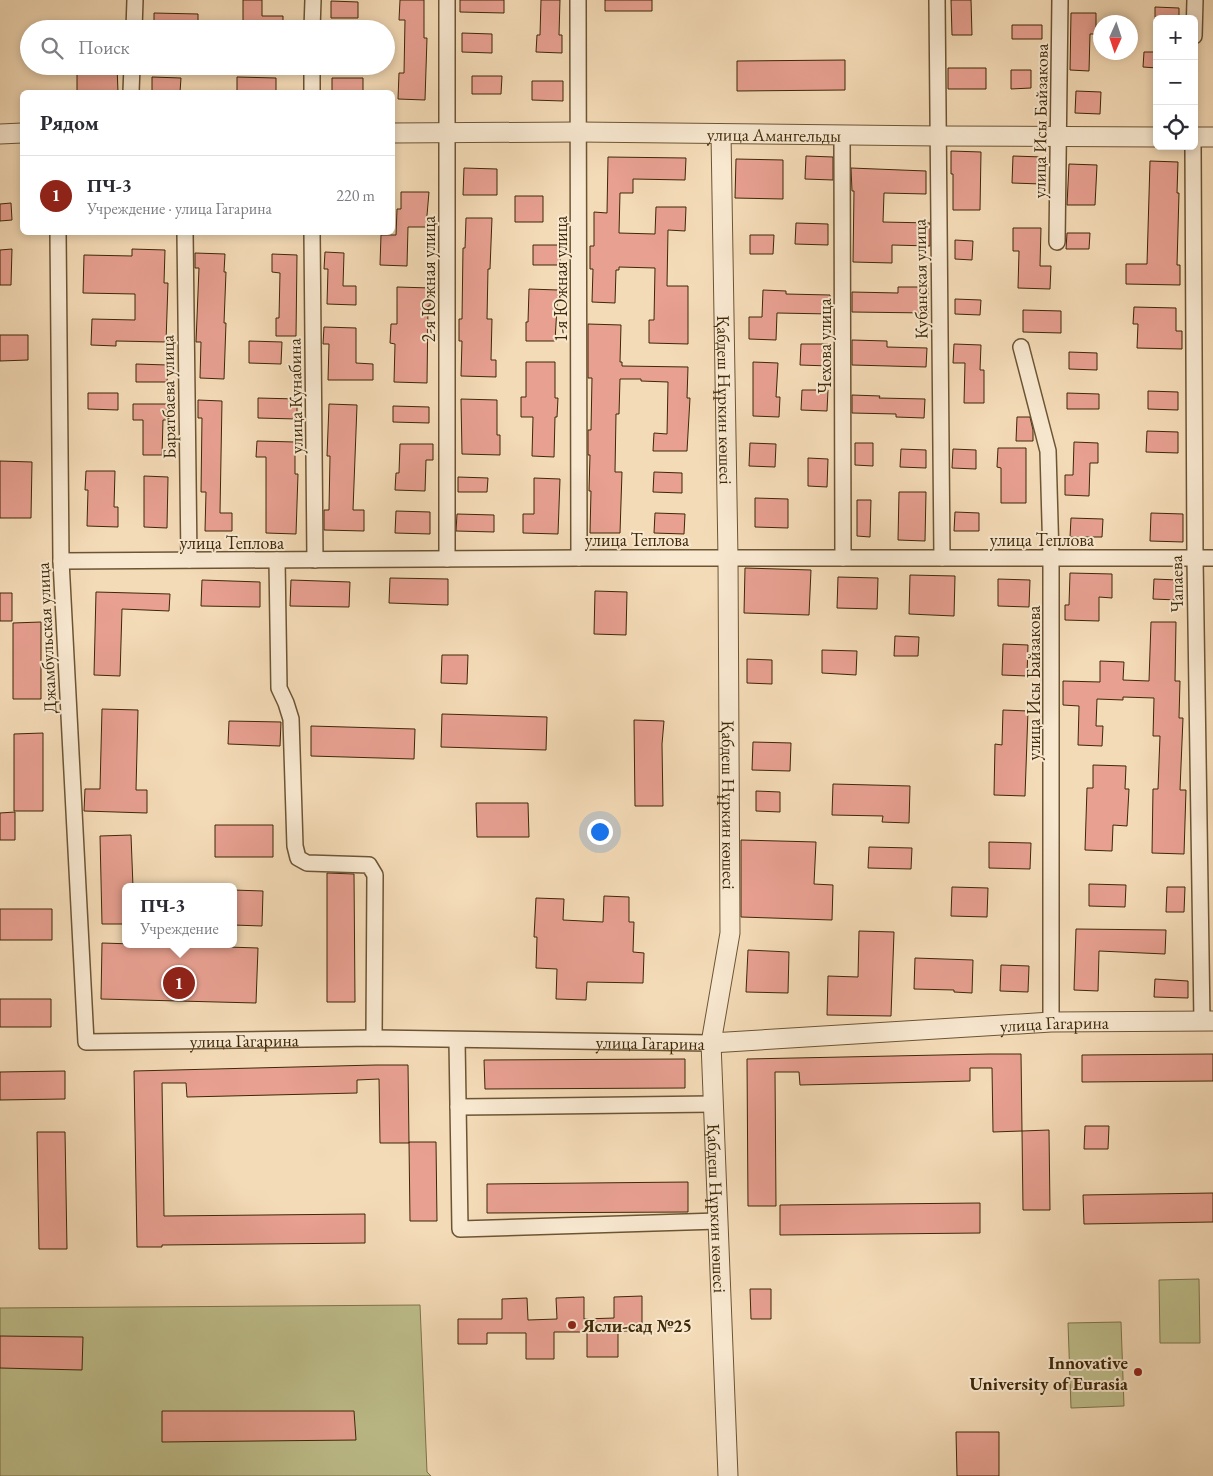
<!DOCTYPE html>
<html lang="ru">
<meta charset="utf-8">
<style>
:root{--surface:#fff;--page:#f7f7f7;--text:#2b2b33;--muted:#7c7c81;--line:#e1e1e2;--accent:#8f2418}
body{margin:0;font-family:"EB Garamond",serif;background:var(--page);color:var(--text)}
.controls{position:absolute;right:15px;top:15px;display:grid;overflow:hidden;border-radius:8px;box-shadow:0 2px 8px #0003}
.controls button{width:45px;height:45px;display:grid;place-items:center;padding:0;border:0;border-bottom:1px solid var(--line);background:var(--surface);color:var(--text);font:25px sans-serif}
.compass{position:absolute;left:1093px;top:15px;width:45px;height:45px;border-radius:50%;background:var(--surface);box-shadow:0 2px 8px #0003;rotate:183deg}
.you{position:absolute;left:599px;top:831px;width:18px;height:18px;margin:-12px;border:4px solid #fff;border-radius:50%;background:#1a73e8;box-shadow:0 0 0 8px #1a73e833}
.badge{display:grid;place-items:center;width:32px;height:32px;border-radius:50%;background:var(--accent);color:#fff;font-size:16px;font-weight:700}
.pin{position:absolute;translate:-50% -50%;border:2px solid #fff;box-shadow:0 1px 5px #0006}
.popup{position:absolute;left:122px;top:883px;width:115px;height:65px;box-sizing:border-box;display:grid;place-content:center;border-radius:8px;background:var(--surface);filter:drop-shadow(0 1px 4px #0005);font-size:16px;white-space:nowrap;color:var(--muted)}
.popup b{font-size:19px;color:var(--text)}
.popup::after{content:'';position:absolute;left:50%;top:100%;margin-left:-10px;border:10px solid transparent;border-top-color:var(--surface)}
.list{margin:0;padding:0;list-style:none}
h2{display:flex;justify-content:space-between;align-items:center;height:65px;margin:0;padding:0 20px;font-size:21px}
h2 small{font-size:16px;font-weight:400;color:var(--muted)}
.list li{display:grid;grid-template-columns:32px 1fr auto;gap:15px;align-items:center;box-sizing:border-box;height:80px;padding:0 20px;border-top:1px solid var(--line)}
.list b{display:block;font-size:19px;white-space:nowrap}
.list p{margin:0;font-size:16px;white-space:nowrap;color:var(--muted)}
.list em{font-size:16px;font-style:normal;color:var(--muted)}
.icon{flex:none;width:28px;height:28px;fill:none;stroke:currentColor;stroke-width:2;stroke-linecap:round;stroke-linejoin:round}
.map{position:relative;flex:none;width:1213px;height:1476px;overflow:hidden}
.search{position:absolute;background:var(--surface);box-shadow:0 2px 8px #0003;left:20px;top:20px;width:375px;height:55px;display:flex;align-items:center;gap:12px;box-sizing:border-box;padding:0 18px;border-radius:28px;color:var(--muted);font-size:19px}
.panel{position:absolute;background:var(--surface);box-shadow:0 2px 8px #0003;left:20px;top:90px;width:375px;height:145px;border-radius:8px}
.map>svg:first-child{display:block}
</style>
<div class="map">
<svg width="1213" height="1476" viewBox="0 0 1213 1476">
<rect width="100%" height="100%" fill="#f4dbb7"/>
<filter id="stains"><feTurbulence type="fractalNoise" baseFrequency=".004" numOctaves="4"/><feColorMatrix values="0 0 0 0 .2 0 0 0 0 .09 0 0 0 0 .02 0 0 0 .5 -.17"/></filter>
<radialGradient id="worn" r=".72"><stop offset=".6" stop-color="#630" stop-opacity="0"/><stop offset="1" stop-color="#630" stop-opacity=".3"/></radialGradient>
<path fill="#bebf8c" stroke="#7e744a" d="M1199,1279l1,64h-40l-1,-63z
M420,1305l7,167 4,4h-431v-168z
M1121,1322l3,84 -53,2 -3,-85z"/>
<path fill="#e8a091" stroke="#3e2807" d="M243,0h19v16h21v13h-40z
M400,0h24v38h3l-2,62 -27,-1 1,-26h5l1,-53h-6z
M460,0h44v13l-44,-1z
M541,0h19l-1,35h3v18l-26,-1 1,-17h3z
M605,0h47v11h-47z
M951,0h20l1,35h-20z
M331,1l27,1v16h-27z
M1155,7l24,1v11h-24z
M154,13l44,1v15l-44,-1z
M1071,13h25v21h-6l-1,37 -19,-1z
M1012,25h30v14h-30z
M462,33l30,1v19l-30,-1z
M1144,52h13v16l-14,-1z
M845,60v30l-108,1v-30z
M77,66h40l1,26h-41z
M948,68h38v21h-38z
M1011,70h20v18l-20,1z
M472,76h30l-1,18h-29z
M152,77l29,1 -1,14h-28z
M237,77l39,1v14h-39z
M332,78h31v14h-31z
M532,81h31v20l-31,-1z
M1076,91l25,1 -1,22 -25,-1z
M951,151l30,1 -1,58h-27v-36h-2z
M806,156l27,1v23l-28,-1z
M1013,156l29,1 -1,27 -29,-1z
M608,157l78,1 -1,22 -52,-1v14h-13l-1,40 36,1 1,-27h30l-1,24 -17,-1 -1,56h21v58l-39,-1v-23h5l1,-52 -36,-1v3h-3l-1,33 -23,-1 1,-33h-3v-23h4v-34l13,1z
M736,159l47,1v39l-48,-1z
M1150,161l28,1 -1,31h2l-2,72h3v20l-54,-1v-20h21z
M1069,164l28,1 -2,40h-28z
M464,168l33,1v26h-34z
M851,168l75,3v23l-42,-1 -1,29 47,1v23l-38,-1v18l-39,-1 1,-71h-2z
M401,192h28l-3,35h-18l-1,39 -27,-1 1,-30h15l1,-26h4z
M515,196h28v26h-28z
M11,203l1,17 -12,1v-17z
M466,218h26l-2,51h-2l-1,50h5l-1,41h5v17l-35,-1 1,-35h-3v-22h3l1,-71h2z
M796,223l32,1v21l-33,-1z
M1013,228h28l-1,38h11l-1,23 -32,-1 1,-37h-6z
M1067,233h23l-1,16h-23z
M750,235h24l-1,19h-23z
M955,240l18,1 -1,19 -17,-1z
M533,245h27v20h-27z
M12,249l-1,36h-11v-35z
M132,249l33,1 -1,33h4l-2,59 -50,-1v5l-25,-1 1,-26 43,1v-26l-52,-1 1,-38 48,1z
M325,252l19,1 -1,33h13v19l-29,-1 1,-35h-4z
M195,253l30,1 -1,18h2l-2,51h2l-2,56 -24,-1 1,-36h-5l3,-74h-4z
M272,254l25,1 -1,81h-20v-18h3l1,-45 -8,-1z
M397,287l34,1 -1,18h-2l-1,77 -33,-1 1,-38 -5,-1 1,-19h6z
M898,287h30v26l-76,-1v-20l46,1z
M529,289l29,1 -3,51h-29v-19h2z
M763,290l23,1v3l44,1v19l-53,-1 -1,27 -27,-1v-22h13z
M955,299l26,1 -1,15 -25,-1z
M1134,307l42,1v23h6v18l-45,-1 1,-24h-5z
M1023,310l38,1v22l-38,-1z
M588,324l33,1 -1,37h2v4l66,1 -1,31h3l-3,53h-34l1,-18 13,1 1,-52 -27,-1v-2h-21l-1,35h-3l-1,58h7l-2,61h-30l1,-42h-2l1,-36h-2v-25h3l1,-52h-4z
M324,327l32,1v35l17,1v16h-45l1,-36h-6z
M0,335h28v25l-28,1z
M852,340l35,1v6l40,1 -1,19 -74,-2z
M249,341l33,1 -1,22 -32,-1z
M801,344h28v22l-29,-1z
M954,344l27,1 -1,25h4v33h-20l1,-40h-12z
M1069,352l28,1v17l-28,-1z
M526,362h29v36h3l-1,19h-2l-1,40 -22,-1 1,-39h-12v-20h5z
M753,362l25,1 -2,34h4l-1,20 -26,-1z
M136,364l32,1 -1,17h-31z
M802,390h26l-1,21 -26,-1z
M1148,391l30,1v18l-30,-1z
M88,393h30v17l-30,-1z
M1067,393l32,1v15h-32z
M852,395l28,1 -1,2 46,1 -1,19 -28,-1v-3l-44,-1z
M258,398l39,1v20l-39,-1z
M461,399l36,1v35h3v20l-38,-1z
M198,400l24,1 -2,112h12v18h-27l1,-39h-5l1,-74h-4z
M133,404h34v16h-4l-1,35h-19v-35h-10z
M329,404l28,1 -4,105h11v21l-40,-1v-20h5l1,-54h-3z
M393,406l36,1v16l-36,-1z
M1017,417h13l3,13v11h-17z
M1147,431l31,1v21l-32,-1z
M257,441l38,1v32h3l-2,60 -30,-1v-76h-10z
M1074,442l24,1v20h-8l-1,33 -24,-1v-20h8z
M750,443l26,1 -1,23 -26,-1z
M855,443h18v23l-18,-1z
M400,444h33v16h-7l-1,31 -30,-1 1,-17h3z
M998,448h28v55h-25v-35l-4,-1z
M901,449l25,1v18l-26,-1z
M953,449l23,1v19l-24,-1z
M808,458l20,1 -1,28 -19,-1z
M0,461l32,1 -1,56h-31z
M86,471h29l-1,36h4v20l-31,-1 1,-36h-3z
M654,472l28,1v20l-29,-1z
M144,476l24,1 -1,51 -23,-1z
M458,477l30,1 -1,14h-29z
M534,478l26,1 -2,55 -35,-1v-19h11z
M899,492h27l-1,49 -27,-1z
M755,498l33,1v29l-33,-1z
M857,500h14l-1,37 -13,-1z
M396,511l34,1v22l-35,-1z
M955,512l24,1v18h-25z
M655,513l30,1 -1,20 -30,-1z
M1151,513l32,1v28l-33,-1z
M457,514l37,1v17l-38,-1z
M1071,518l32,1 -1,18h-32z
M745,568l66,2 -2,45 -65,-2z
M1070,573l42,1v24l-13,-1v24l-34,-1v-15h4z
M910,575l45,1 -1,40 -45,-2z
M838,577l40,1 -1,31 -40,-1z
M390,578l58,1v26l-59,-2z
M998,579l32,1 -1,27 -31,-1z
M1154,579l24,1 -1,20 -24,-1z
M202,580l58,2v25l-59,-1z
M291,580l59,2 -1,25 -59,-1z
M595,591l32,1 -1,43 -32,-1z
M96,592l74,2 -1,17 -47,-2 -2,67 -26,-1z
M0,593h12v28h-12z
M41,622v77h-28v-76z
M1151,622h25l-1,59h5l-1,37h4l-3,72h6l-2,64 -32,-1 1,-64h5l2,-53h-7l1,-38 -31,-1v3l-26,-1 -1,27h7l-1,20 -24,-1 1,-39 -16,-1v-24l37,1v-21l24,1 -1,18 26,1z
M895,636l24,1 -1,19h-24z
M1003,644l25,1 -1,31 -25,-1z
M822,650l35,1 -1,24 -34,-2z
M442,655h26l-1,29 -26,-1z
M747,659l25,1v24l-25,-1z
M102,709l36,1 -2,80h11v23l-63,-2 1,-22h15z
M1003,710l25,1 -3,85 -31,-1 1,-51 7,1z
M442,714l105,3 -1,33 -105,-3z
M634,720l30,1 -2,23 1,62h-28z
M229,721l52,1 -1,24 -52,-2z
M311,726l104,3 -1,30 -103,-3z
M43,733v78h-29v-77z
M753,742l38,1 -1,28 -38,-1z
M1093,765l33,1 -1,23h4l-2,37 -14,-1 -1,26 -27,-1 2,-62h6z
M833,784l77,2 -1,37 -27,-1 1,-6 -51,-1z
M756,791l24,1v20l-24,-1z
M476,803h52l1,34h-52z
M15,812v28h-15v-27z
M215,825h58v32h-58z
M131,835l2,52h-8v37h-23l-2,-88z
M741,840l75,2 -2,42 19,1 -1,35 -91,-3z
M989,842l42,1 -1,26 -41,-1z
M869,847l43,1 -1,21 -43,-1z
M327,873l27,1 1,128h-28z
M1089,884l37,1 -1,22 -36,-1z
M952,887l36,1 -1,29 -36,-1z
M1167,887h18l-1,25h-18z
M233,890l30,1 -1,35 -29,-1z
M604,896l25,1v25h5l-1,30 11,1 -1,30 -56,-1 -1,18 -30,-1 1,-30 -21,-1 1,-31h-3l2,-39 28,1 -1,21 40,2z
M0,909h52v31h-52z
M1076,929l90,1 -1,24 -66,-3 -1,40 -24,-1z
M859,931l35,1 -3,84 -64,-1 1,-39 30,1z
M102,943l156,5 -2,55 -155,-4z
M748,950l41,2 -1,41 -42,-1z
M915,958l58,2 -1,33 -18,-1v-2l-40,-1z
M1001,965l28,1 -1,26 -28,-1z
M1155,979l33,2v17l-34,-1z
M0,999h51v28h-51z
M989,1054h32l1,77 -29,1 -1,-64h-22v13l-170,4 -1,-13h-24l1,134h-28l-1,-147z
M1213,1054v27l-131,1v-27z
M685,1059v29l-200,1 -1,-29z
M376,1065h32l1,78h-29l-1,-64 -22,1v13l-170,4 -1,-14h-24l2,133 201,-2v29l-203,2v2h-25l-3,-176z
M65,1071v28l-65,1v-28z
M1085,1126h24l-1,23h-24z
M1049,1130l1,80h-27l-1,-79z
M37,1132h28l2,117h-28z
M409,1142h27l1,79h-27z
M688,1182v30l-201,1v-29z
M1213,1193v29l-129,2 -1,-29z
M980,1203v30l-200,2v-30z
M750,1289h21v30h-20z
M642,1296v35h-24v26h-31v-25h-33v27h-28v-26h-39v11h-29v-25h44v-20l25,-1 1,22 29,-1 -1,-21 28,-1v22l30,-1v-21z
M0,1336l83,1 -1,33 -82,-2z
M162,1411h192l2,29 -194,2z
M956,1432h43v44h-42z"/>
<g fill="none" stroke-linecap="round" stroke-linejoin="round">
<g stroke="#6c5533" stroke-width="18">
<g id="minor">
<path d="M447,0v559"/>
<path d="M578,0l1,558"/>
<path d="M937,0l5,558"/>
<path d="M134,29l1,-29"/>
<path d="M312,29l1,-29"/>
<path d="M1194,36l1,-36"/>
<path d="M131,92l1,-26"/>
<path d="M312,92v-26"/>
<path d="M842,135l1,423"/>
<path d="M1193,146l2,412 7,463"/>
<path id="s1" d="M58,232l3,329 25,481 288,-4 337,5"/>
<path d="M185,232l4,328"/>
<path d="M312,232l3,328"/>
<path d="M1057,242l3,-242"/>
<path d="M1021,347l27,104 3,107v464"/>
<path d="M277,560l2,128 7,15 5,16 4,127 3,12 9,5 62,2 6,10 -1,163"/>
<path d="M61,561l518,-3h634"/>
<path d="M457,1040l3,189 258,-8"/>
<path d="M458,1107l255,-3"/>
</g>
</g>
<g stroke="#6c5533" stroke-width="21">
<g id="tertiary">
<path id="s2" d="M392,133l187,-1 359,4 219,1"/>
<path d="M0,134l22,-1"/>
<path id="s3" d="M721,134l7,424 2,375 -19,110 17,433"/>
<path d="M1194,137h19"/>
<path id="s4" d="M711,1043l340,-21 162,-1"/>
</g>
</g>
<use href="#minor" stroke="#f8e8d0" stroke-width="15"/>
<use href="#tertiary" stroke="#f8e8d0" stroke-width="19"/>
</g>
<g fill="#8f2418" stroke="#f8e8d0" stroke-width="2">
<circle cx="572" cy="1325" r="5"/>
<circle cx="1138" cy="1372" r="5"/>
</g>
<g text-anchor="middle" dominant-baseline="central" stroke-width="4" stroke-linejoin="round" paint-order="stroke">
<g font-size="18" fill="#3e2807" stroke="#f8e8d0">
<text transform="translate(1040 121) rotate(-89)">улица Исы Байзакова</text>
<text stroke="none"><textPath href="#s2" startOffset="382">улица Амангельды</textPath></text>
<text transform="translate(428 279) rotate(-90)">2-я Южная улица</text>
<text transform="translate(560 279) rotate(-90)">1-я Южная улица</text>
<text transform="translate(920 279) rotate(-91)">Кубанская улица</text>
<text transform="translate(824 346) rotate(-90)">Чехова улица</text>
<text transform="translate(295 396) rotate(-91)">улица Кунабина</text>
<text transform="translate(168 397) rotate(-91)">Баратбаева улица</text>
<text stroke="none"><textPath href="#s3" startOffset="266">Қабдеш Нұркин көшесі</textPath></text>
<text x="637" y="539">улица Теплова</text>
<text x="1042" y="539">улица Теплова</text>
<text x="232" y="542">улица Теплова</text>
<text transform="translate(1176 584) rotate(-91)">Чапаева</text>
<text transform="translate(46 638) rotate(-93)">Джамбульская улица</text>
<text transform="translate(1033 683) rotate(-90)">улица Исы Байзакова</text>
<text stroke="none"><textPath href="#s3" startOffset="671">Қабдеш Нұркин көшесі</textPath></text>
<text stroke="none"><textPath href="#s4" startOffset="344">улица Гагарина</textPath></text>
<text stroke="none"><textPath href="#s1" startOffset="969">улица Гагарина</textPath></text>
<text stroke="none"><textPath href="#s1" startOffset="1375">улица Гагарина</textPath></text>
<text stroke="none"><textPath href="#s3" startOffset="1076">Қабдеш Нұркин көшесі</textPath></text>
</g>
<g font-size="18" font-weight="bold" fill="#3e2807" stroke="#f8e8d0" text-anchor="start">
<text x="582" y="1325">Ясли-сад №25</text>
<text x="1128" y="1362" text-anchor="end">Innovative<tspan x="1128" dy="21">University of Eurasia</tspan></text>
</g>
</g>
<rect width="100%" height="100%" filter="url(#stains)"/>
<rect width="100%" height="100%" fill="url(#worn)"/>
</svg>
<div class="controls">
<button>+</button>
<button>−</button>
<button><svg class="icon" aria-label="locate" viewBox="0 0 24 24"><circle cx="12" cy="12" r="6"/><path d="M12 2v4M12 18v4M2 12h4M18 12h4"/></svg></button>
</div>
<svg class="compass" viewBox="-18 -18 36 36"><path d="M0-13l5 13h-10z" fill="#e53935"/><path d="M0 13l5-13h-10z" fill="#7c7c81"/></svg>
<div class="you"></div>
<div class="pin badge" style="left:179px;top:983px">1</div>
<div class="popup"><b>ПЧ-3</b>Учреждение</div>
<div class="search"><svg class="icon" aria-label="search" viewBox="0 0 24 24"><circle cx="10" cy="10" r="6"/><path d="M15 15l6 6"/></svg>Поиск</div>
<section class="panel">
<h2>Рядом<small></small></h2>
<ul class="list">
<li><span class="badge">1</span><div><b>ПЧ-3</b><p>Учреждение · улица Гагарина</p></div><em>220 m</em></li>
</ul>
</section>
</div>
